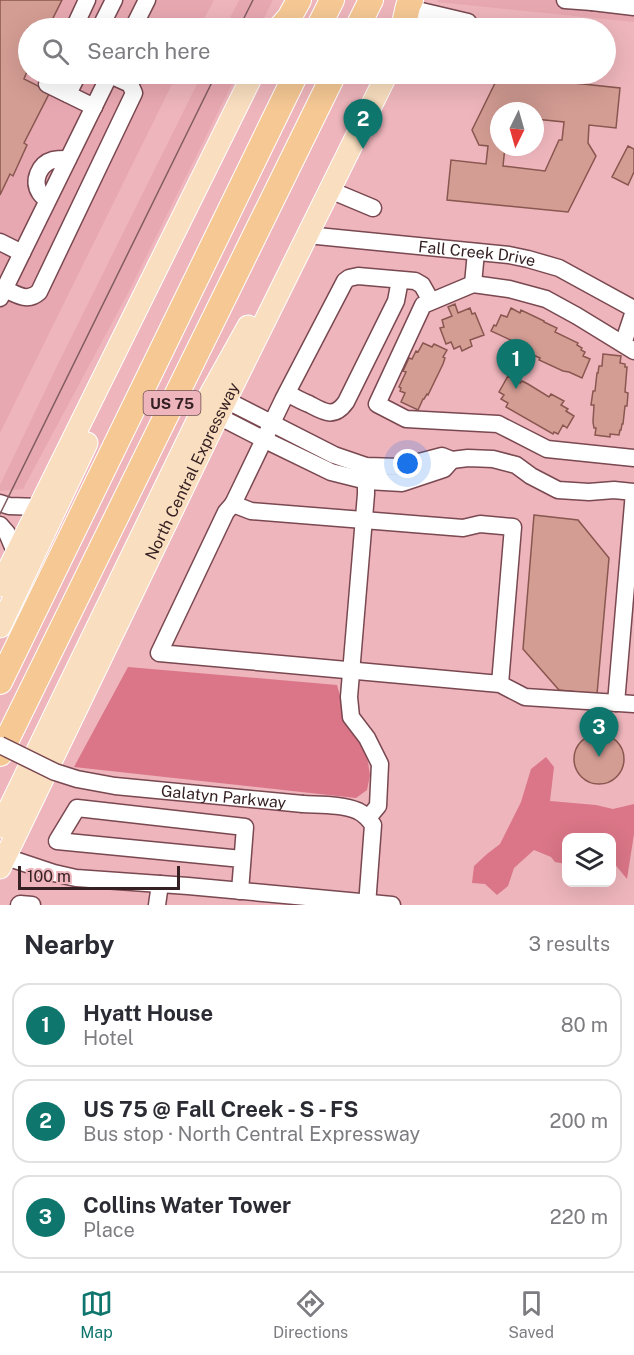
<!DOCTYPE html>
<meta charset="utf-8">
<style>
:root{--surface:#fff;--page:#f2f2f3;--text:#2b2b33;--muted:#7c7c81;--line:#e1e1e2;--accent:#0f766e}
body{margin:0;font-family:"Public Sans",sans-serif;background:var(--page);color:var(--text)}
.controls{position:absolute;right:18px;bottom:18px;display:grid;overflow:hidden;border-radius:12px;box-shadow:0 6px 24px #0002}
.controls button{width:54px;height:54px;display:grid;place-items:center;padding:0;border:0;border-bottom:2px solid var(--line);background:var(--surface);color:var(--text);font:30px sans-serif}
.compass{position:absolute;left:490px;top:102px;width:54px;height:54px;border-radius:50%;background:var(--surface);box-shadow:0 6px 24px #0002;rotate:185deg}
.scale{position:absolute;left:18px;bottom:15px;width:162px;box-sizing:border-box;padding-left:6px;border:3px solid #352023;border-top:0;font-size:16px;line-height:21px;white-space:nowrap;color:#352023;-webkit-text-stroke:4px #eeb5bc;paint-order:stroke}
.you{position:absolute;left:408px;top:464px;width:21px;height:21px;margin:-15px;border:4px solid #fff;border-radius:50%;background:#1a73e8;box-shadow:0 0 0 9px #1a73e833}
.badge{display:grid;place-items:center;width:39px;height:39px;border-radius:50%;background:var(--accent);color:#fff;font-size:20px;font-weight:700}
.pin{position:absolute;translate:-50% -50px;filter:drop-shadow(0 2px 3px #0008)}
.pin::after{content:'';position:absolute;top:32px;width:21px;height:18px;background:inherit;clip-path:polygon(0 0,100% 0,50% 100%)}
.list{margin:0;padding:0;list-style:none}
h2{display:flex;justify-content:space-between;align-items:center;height:78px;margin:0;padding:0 24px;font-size:26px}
h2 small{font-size:20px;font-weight:400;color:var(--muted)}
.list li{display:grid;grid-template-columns:39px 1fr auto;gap:18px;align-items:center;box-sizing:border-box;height:84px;margin:0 12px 12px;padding:0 12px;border:2px solid var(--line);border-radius:18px}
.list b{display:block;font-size:22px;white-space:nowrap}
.list p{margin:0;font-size:20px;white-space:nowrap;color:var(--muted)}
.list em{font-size:20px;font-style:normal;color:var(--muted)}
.icon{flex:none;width:33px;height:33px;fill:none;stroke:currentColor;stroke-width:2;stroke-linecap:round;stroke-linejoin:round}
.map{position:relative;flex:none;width:634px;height:905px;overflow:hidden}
.search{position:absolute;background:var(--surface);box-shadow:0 6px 24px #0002;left:18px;right:18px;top:18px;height:66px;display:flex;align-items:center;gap:15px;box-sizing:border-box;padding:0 21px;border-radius:33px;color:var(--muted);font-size:22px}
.sheet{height:366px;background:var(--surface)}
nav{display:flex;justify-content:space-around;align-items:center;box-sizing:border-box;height:84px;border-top:2px solid var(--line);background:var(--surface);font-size:16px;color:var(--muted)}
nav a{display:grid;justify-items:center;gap:3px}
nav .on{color:var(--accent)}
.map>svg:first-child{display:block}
</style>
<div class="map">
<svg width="634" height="905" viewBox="0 0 634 905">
<rect width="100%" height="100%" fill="#eeb5bc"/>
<path fill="#e8a8b1" d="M0,0h214l-15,28h-171v46h149l-177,359z
M239,0h34l-14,28h-34z
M438,0h196v22l-197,-20z
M202,74h35l-109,219 -105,196 -23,2v-6l57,-119z"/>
<path fill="#da7687" d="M128,667l209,18 11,39 18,26 4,25 -3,15 -11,8 -282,-31z
M546,757l8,10 -4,34 46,4 17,4 21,-5v30l-7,45 -14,-17 -1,1v-25h-46v26l-11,-2 -4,-5 -17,-7 -20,18 -6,18 -11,9 -12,-11 -13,-1 2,-17 13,-12 13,-10 21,-42 10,-33z"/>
<path fill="#d49d94" stroke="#88574f" stroke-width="1.5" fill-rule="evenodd" d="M0,0h62l-14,28h-20v41l-4,10 26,13 -26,51 3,2 -14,31 -3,-2 -10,21z
M499,75l121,13 -4,40 -27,-3 -1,18 8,13 -28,56 -121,-12 4,-40 35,4 2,-18 -9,-1 -7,-15zM499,111h36v8l29,3 -2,18h-3l-14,31 -42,-5 2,-19h3h-9z
M628,146l6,3v23l-6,13 -16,-8z
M455,304l3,9 12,-5 2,6 3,-1 9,22 -14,5 2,6 -10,5 -2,-5 -6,3 -3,-7 -5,2 -6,-16 4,-1 -2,-7 10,-4 -4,-9z
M511,308l9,5 1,-3 23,11v1l13,6 -2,4 23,11 -1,2 5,3 -1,2 4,2 -2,4 7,3 -8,19 -13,-6 -6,-1 -24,-11 1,-2 -14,-6 2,-4 -37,-17 3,-6 2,1 5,-11 6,2z
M423,343l9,4 2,-3 13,6 -4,7 2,1 -2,6 -15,31 -1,-1 -3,5h-1l-5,11 -17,-8 4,-9 -5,-2 1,-3 -2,-1 7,-15 -3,-1 6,-13 3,1 4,-8 2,1z
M603,354l18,2 -1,7 5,1v3h2l-2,25 3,1 -1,13h-2l-2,18h-1l-1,6h-1l-1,5 -9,-1v3l-15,-2 1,-7h-2l-1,-6 1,-17h-3l2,-14h2l2,-18h1l1,-7h3z
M508,376l12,7 2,-2 6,3 21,13 2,-3 13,7 -3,4 7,4 -2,2 8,5 -7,12 -4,-3 -5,9 -4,-2 -1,2 -47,-27 2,-4 -7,-4 3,-4 -5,-3z
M534,515l44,5 31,38 -12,136 -38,-4 -36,-41z
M574 759a25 25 0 1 1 50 0a25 25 0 1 1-50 0Z"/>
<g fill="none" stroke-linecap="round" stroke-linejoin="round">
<g stroke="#794850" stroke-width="19">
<g id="minor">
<path d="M565,0l27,2v-2"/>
<path d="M592,2l42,5"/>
<path d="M417,10l51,12"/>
<path d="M74,28l13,-28"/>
<path d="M100,28l14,-28"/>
<path d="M133,28l14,-28"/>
<path d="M52,74l-5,10 47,23"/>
<path d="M68,94l10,-20"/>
<path d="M330,190l43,18"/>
<path d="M47,200c-2,-2 -5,-4 -7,-7 -8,-12 -1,-29 13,-33 4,-1 10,-1 15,-1"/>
<path id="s1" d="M307,235l202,20 19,4 31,9 75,41"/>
<path d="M0,242l22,11 88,-179"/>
<path d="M473,284l3,-32"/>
<path d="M4,289c13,5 23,14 35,3l95,-199 -4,-9 -20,-9"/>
<path d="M0,298l22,-45"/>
<path d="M623,344l11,-33"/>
<path d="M634,351l-57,-35 -31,-17 -37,-10 -36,-5 -50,21 -46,99 29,15 92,5 49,25 87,9"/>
<path d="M287,393c7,4 14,8 22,11 15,8 25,15 37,-2l50,-101 4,-21"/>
<path d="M226,400l108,55 32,11 34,1 42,-11 10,4 16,-2 25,1 23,6 15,11 27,14 31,2 25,-2 20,2 -18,211"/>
<path d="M218,416l47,24 66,32 36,9 35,2 42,-14 8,-9"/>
<path d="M366,466v28l-17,203 2,20 16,21 13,26 -2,42 -10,12"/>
<path d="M0,503l9,3 31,1"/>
<path d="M233,504l50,-104 62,-119 4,-3 9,-2 57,5 7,4 9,16"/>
<path d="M0,525l7,8 9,21"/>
<path d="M500,684l13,-157 -33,-3 -17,4 -212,-17 -18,-7 -7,8 -67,141 341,31 25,13 109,7"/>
<path d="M303,804c17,1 39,0 55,7 6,3 11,8 15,14l-6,80"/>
<path d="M6,857l48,16 22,5 112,8 204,19"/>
<path d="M240,891l5,-64 -168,-19 -20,33 185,18"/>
<path d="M19,905l1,-1 12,1"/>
<path d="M157,905l3,-21"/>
</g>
</g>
<g stroke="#fff" stroke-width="23">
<g id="major">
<path d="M0,586l253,-512"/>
<path d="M0,627l87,-184"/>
<path d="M0,827l209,-431 39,-70"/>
<path id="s2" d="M0,868l218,-452 169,-342"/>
</g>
</g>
<g stroke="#fff" stroke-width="26">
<path id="highway" d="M280,28l9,-10 10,-18
M318,28l14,-28
M357,28l14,-28
M403,28l5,-22 3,-6
M0,682l296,-608
M0,754l334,-680"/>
</g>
<use href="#minor" stroke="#fff" stroke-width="16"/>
<use href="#major" stroke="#f9debf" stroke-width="21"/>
<use href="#highway" stroke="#f5c894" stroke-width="24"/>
<path stroke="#815d62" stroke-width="1.5" d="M239,28l14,-28
M0,514l216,-440"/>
<g stroke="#794850" stroke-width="19" stroke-linecap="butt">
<g id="minor-bridge">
<path id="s3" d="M0,745l55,27 22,7 38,7 188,18"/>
</g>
</g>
<use href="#minor-bridge" stroke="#fff" stroke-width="16"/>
</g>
<g text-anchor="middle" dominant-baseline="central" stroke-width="6" stroke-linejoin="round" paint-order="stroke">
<rect fill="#eeb5bc" stroke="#6c4d51" stroke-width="1.5" x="143.5" y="391" width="57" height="24" rx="4.5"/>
<g font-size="15" font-weight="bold" fill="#352023">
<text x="172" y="403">US 75</text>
</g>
<g font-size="16" fill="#352023" stroke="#eeb5bc">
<text stroke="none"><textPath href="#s1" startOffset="171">Fall Creek Drive</textPath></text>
<text stroke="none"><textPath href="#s2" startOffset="441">North Central Expressway</textPath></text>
<text stroke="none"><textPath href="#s3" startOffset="232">Galatyn Parkway</textPath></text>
</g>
</g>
</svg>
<div class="controls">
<button><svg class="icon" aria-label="layers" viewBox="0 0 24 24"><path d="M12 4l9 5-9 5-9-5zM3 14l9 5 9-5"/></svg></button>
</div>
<svg class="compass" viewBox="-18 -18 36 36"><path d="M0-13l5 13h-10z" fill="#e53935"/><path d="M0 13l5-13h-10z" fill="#7c7c81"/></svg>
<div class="scale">100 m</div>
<div class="you"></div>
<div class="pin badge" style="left:516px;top:389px">1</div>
<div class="pin badge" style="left:363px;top:149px">2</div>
<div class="pin badge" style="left:599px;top:757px">3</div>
<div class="search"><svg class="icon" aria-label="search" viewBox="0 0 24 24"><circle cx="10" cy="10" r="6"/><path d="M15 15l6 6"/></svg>Search here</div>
</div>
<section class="sheet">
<h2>Nearby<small>3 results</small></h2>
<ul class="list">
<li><span class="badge">1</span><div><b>Hyatt House</b><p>Hotel</p></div><em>80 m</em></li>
<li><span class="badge">2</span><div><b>US 75 @ Fall Creek - S - FS</b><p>Bus stop · North Central Expressway</p></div><em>200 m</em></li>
<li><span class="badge">3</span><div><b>Collins Water Tower</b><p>Place</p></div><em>220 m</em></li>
</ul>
</section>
<nav>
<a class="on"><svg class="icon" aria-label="map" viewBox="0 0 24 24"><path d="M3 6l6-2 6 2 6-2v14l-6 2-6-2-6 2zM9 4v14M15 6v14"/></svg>Map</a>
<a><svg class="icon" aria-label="directions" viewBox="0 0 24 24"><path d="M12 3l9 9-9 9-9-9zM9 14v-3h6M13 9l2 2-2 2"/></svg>Directions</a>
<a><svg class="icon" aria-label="saved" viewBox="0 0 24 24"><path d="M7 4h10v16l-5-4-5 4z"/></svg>Saved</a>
</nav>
